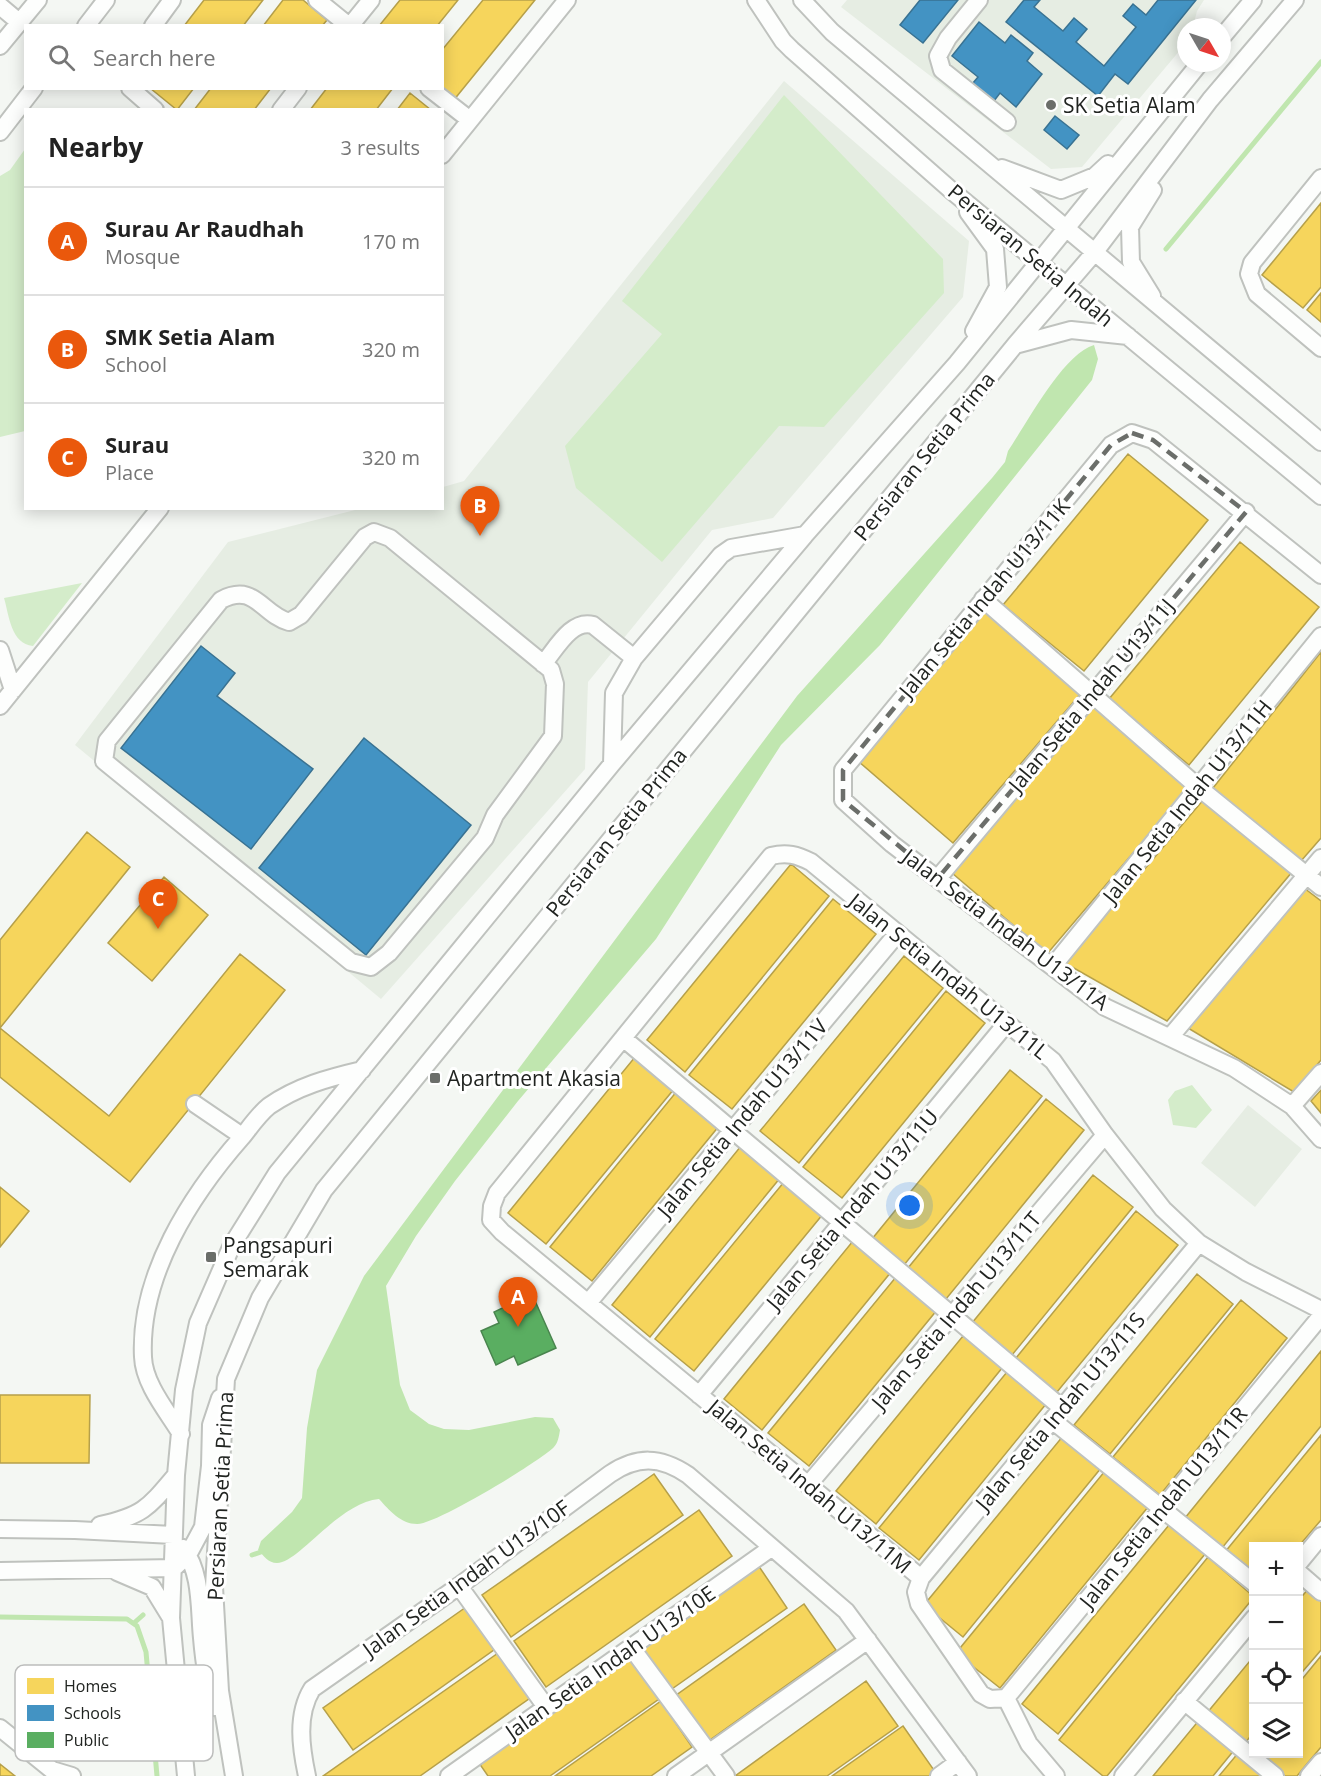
<!DOCTYPE html>
<meta charset="utf-8">
<style>
:root{--surface:#fff;--page:#f2f2f2;--text:#222;--muted:#767676;--line:#e0e0e0;--accent:#ea580c}
body{margin:0;font-family:"Open Sans",sans-serif;background:var(--page);color:var(--text)}
.controls{position:absolute;right:18px;bottom:18px;display:grid;overflow:hidden;border-radius:0px;box-shadow:0 3px 15px #0003}
.controls button{width:54px;height:54px;display:grid;place-items:center;padding:0;border:0;border-bottom:2px solid var(--line);background:var(--surface);color:var(--text);font:30px sans-serif}
.compass{position:absolute;left:1177px;top:18px;width:54px;height:54px;border-radius:50%;background:var(--surface);box-shadow:0 3px 15px #0003;rotate:129deg}
.you{position:absolute;left:910px;top:1206px;width:21px;height:21px;margin:-15px;border:4px solid #fff;border-radius:50%;background:#1a73e8;box-shadow:0 0 0 9px #1a73e833}
.badge{display:grid;place-items:center;width:39px;height:39px;border-radius:50%;background:var(--accent);color:#fff;font-size:20px;font-weight:700}
.pin{position:absolute;translate:-50% -50px;filter:drop-shadow(0 2px 3px #0008)}
.pin::after{content:'';position:absolute;top:32px;width:21px;height:18px;background:inherit;clip-path:polygon(0 0,100% 0,50% 100%)}
.list{margin:0;padding:0;list-style:none}
h2{display:flex;justify-content:space-between;align-items:center;height:78px;margin:0;padding:0 24px;font-size:26px}
h2 small{font-size:20px;font-weight:400;color:var(--muted)}
.list li{display:grid;grid-template-columns:39px 1fr auto;gap:18px;align-items:center;box-sizing:border-box;height:108px;padding:0 24px;border-top:2px solid var(--line)}
.list b{display:block;font-size:22px;white-space:nowrap}
.list p{margin:0;font-size:20px;white-space:nowrap;color:var(--muted)}
.list em{font-size:20px;font-style:normal;color:var(--muted)}
.icon{flex:none;width:33px;height:33px;fill:none;stroke:currentColor;stroke-width:2;stroke-linecap:round;stroke-linejoin:round}
.map{position:relative;flex:none;width:1321px;height:1776px;overflow:hidden}
.search{position:absolute;background:var(--surface);box-shadow:0 3px 15px #0003;left:24px;top:24px;width:420px;height:66px;display:flex;align-items:center;gap:15px;box-sizing:border-box;padding:0 21px;border-radius:0px;color:var(--muted);font-size:22px}
.panel{position:absolute;background:var(--surface);box-shadow:0 3px 15px #0003;left:24px;top:108px;width:420px;height:402px;border-radius:0px}
.map>svg:first-child{display:block}
</style>
<div class="map">
<svg width="1321" height="1776" viewBox="0 0 1321 1776">
<rect width="100%" height="100%" fill="#f4f7f3"/>
<path fill="#e6ede3" d="M847,0h357l-7,11 -4,16h-7v16l-104,124 -31,2 -210,-162z
M784,81l185,160 -6,56 -190,221 -61,12 -124,152 -3,87 -204,230 -306,-254 153,-203 131,-33 83,-1 1,-21 21,-6z
M1248,1105l54,44 -47,58 -54,-44z"/>
<path fill="#d4ecca" d="M784,95l159,164 1,34 -120,134 -45,-1 -117,136 -86,-74 -11,-42 97,-112 -40,-33z
M25,149v282l-25,6v-261l10,-6z
M82,583l-49,63c-22,-2 -24,-31 -29,-48z
M1192,1085l20,25 -16,18 -23,-3 -5,-25 7,-9z"/>
<path fill="#c0e6af" d="M1094,345l4,14 -6,21 -212,265 -99,100 -125,194 -138,162 -63,80 -39,55 -30,50 14,99 10,25 19,14 15,5 25,1 66,-13 18,1 7,12c-1,6 -2,13 -6,17 -15,15 -119,78 -137,77 -16,0 -28,-14 -38,-25 -41,4 -80,64 -102,64 -9,0 -13,-7 -19,-13l3,-9 31,-29 10,-14 5,-70 10,-58 47,-94 433,-580 195,-218 13,-16 3,-11c19,-28 55,-97 86,-106z"/>
<path fill="#f6d55c" stroke="#b6a04a" stroke-width="1.5" d="M204,0h59l-20,26h-59z
M283,0h20l24,20 -5,6h-59z
M400,0h58l-21,26h-58z
M483,0h52l-82,101 -11,-13v-38z
M150,88h44l-17,22z
M211,88h60l-17,22h-60z
M327,88h66l-17,22h-66z
M410,93l21,17h-34z
M1321,203v84l-18,21 -41,-33z
M1321,293v29l-14,-12z
M1128,454l80,66 -124,151 -81,-66z
M1240,542l79,65 -130,158 -80,-66z
M984,608l98,84 -129,151 -95,-82z
M1321,652v186l-20,23 -88,-73z
M1095,703l96,82 -144,169 -95,-81z
M1204,799l88,73 -125,149 -102,-58z
M87,832l43,35 -130,161 109,88 131,-162 45,36 -155,192 -130,-105v-137z
M791,864l38,32 -144,176 -38,-32z
M164,877l44,38 -56,66 -44,-38z
M1304,888l17,13v159l-27,32 -106,-64z
M833,899l43,35 -144,175 -43,-34z
M904,956l39,32 -144,175 -39,-32z
M946,991l39,32 -143,175 -39,-31z
M635,1057l39,32 -128,155 -38,-31z
M1010,1070l32,26 -138,169 -32,-26z
M1321,1090v23l-10,-12z
M677,1091l42,35 -127,155 -42,-34z
M1046,1099l38,31 -138,169 -38,-31z
M741,1146l39,32 -130,159 -38,-32z
M1093,1175l40,32 -121,148 -40,-32z
M784,1182l39,32 -129,157 -39,-32z
M0,1187l29,24 -29,36z
M1136,1211l42,34 -121,147 -41,-34z
M853,1241l38,31 -129,158 -38,-31z
M1197,1274l36,30 -123,150 -36,-29z
M896,1277l41,33 -128,156 -41,-33z
M1241,1300l46,38 -127,157 -47,-38z
M963,1336l39,32 -126,156 -40,-33z
M1321,1351v75l-99,122 -37,-30z
M1007,1372l39,32 -127,156 -40,-32z
M0,1395h90l-1,68h-89z
M1321,1435v85l-23,27 -44,-1v29l-29,-23z
M1063,1436l38,32 -138,169 -39,-32z
M1105,1471l43,36 -148,181 -44,-35z
M654,1474l29,41 -172,122 -29,-42z
M699,1510l33,46 -186,131 -32,-46z
M1169,1525l36,29 -147,180 -36,-30z
M1208,1557l46,40 -147,179h-4l-44,-36z
M758,1565l29,43 -118,83 -29,-42z
M1309,1588l12,11v51l-23,27v-76z
M804,1604l32,46 -129,92 -32,-46z
M469,1605l29,42 -145,103 -30,-42z
M501,1651l32,45 -113,80h-97z
M629,1656l30,43 -109,77h-62l-9,-13z
M1254,1656v76l-9,11 -38,-30z
M1321,1656v91l-24,29h-12l-28,-22h41v-70z
M866,1681l32,45 -71,50h-92z
M661,1701l31,46 -41,29h-96z
M1200,1719l35,30 -22,27h-60z
M903,1726l33,47 -4,3h-100z
M1239,1752l30,24h-50z
M0,1764l15,12h-15z"/>
<path fill="#4393c3" stroke="#397292" stroke-width="1.5" d="M920,0h38l-35,43 -23,-18z
M1024,0h16l-6,7 29,24 11,-13 13,11 -11,13 28,24 32,-39 -13,-11 10,-12 13,11 12,-15h38l-68,84 -13,-10 -17,22 -92,-74z
M979,22l26,21 6,-8 22,18 -6,8 15,13 -26,33 -16,-14 -6,8 -21,-18 5,-6 -26,-21z
M1055,116l24,19 -12,14 -23,-19z
M201,646l34,27 -18,23 96,73 -62,80 -130,-101z
M364,738l107,87 -105,130 -107,-87z"/>
<path fill="#5aae61" stroke="#49854e" stroke-width="1.5" d="M532,1294l24,54 -38,17 -4,-9 -18,9 -15,-34 18,-8 -5,-11z"/>
<g fill="none" stroke-linecap="round" stroke-linejoin="round">
<path stroke="#c0e6af" stroke-width="5" d="M1166,249l155,-187
M252,1555l9,-3
M0,1617l127,2 10,7 9,26 11,124
M134,1623l9,-8"/>
<g stroke="#bfc2be" stroke-width="20">
<path id="minor" d="M317,0l32,26
M756,0l27,41 9,9 160,141 369,305
M802,0l30,32 489,410
M979,0l-31,38 -10,18 4,14 65,52
M0,6l19,16
M86,26l20,-26
M153,26l19,-26
M350,26l21,-26
M1222,37l31,-37
M0,46l38,-46
M130,88l25,22
M429,88l41,32
M281,110l17,-22
M0,132l34,-44
M442,155l125,-155
M1002,168l59,22 34,-14 13,-12
M1321,178l-69,85 -3,11 8,20 64,54
M968,212l27,37 3,38 -24,44
M1152,296l-21,-34 -1,-35 23,-37
M1015,345l56,-15 57,6
M374,532l16,6 161,132 4,14 -2,52 -58,79 -10,23 -96,115 -18,14 -20,-5 -247,-201 3,-20 114,-141c34,-18 40,14 68,22l12,-7 64,-78z
M1321,575l-168,-135 -21,-7 -21,12 -268,325v30l49,44 213,163 129,61 58,38 29,33
M983,599l215,188 123,100
M0,650l13,40
M543,664c13,-15 28,-45 50,-39l41,33
M0,706l160,-198
M612,764l2,-71 20,-35 87,-103 10,-7 74,-13
M938,878l308,-366
M1053,966l268,-330
M1171,1036l150,-178
M623,1038l439,370
M195,1104l47,32
M1292,1106l29,-33
M588,1303l309,-369
M699,1395l307,-371
M1052,1420l202,163
M181,1434c-14,-23 -37,-50 -38,-77 -4,-82 48,-162 99,-220 8,-10 17,-23 27,-31 29,-20 59,-28 93,-36
M808,1485l297,-350
M100,1525c43,-9 49,-18 76,-50
M0,1529l75,1 98,5
M183,1548c19,25 16,60 19,90 2,23 5,46 12,69
M1298,1564l23,-28
M174,1568l14,-13 15,-28 7,-61 1,-41 9,-27
M0,1571l174,-3
M117,1572l35,15 19,31
M1298,1572l23,20
M921,1578l-419,-346 -11,-12 1,-14 5,-13 274,-337c16,-4 26,-1 40,6l242,199 52,74 58,74 36,34 47,29 75,38
M459,1586l87,121
M631,1647l95,129
M1006,1698l-16,1 -9,-5 -62,-90 -3,-12 5,-14 278,-335
M1006,1698l315,-382
M1006,1698l23,46 27,32
M1184,1701l91,75
M0,1728l52,42 20,6
M186,1776l-15,-158 5,-143 8,-85 14,-67 34,-78 45,-72 335,-409 193,-229 152,-172 243,-300
M234,1776l-14,-85 -6,-104 12,-208 34,-81 64,-108 691,-845 79,-92 116,-153 85,-100
M307,1776c-6,-28 -11,-61 5,-87l147,-103 151,-112c27,-18 50,-18 78,1l158,136 122,165
M449,1776l322,-228
M676,1776l192,-136
M939,1776l19,-14
M1123,1776l131,-158
M1309,1776l12,-14"/>
</g>
<use href="#minor" stroke="#fdfefd" stroke-width="16"/>
</g>
<path fill="none" stroke="#6b6e6a" stroke-width="4.5" stroke-dasharray="12 8" stroke-linejoin="round" d="M1132,433l21,7 93,72 -308,366 -95,-78v-30l268,-325z"/>
<g fill="#6b6e6a" stroke="#fff" stroke-width="2">
<circle cx="1051" cy="105" r="6"/>
<rect x="429" y="1072" width="12" height="12" rx="3"/>
<rect x="205" y="1251" width="12" height="12" rx="3"/>
</g>
<g text-anchor="middle" dominant-baseline="central" stroke-width="6" stroke-linejoin="round" paint-order="stroke">
<g font-size="21" fill="#212421" stroke="#fff" text-anchor="start">
<text x="1063" y="105">SK Setia Alam</text>
<text x="447" y="1078">Apartment Akasia</text>
<text x="223" y="1245">Pangsapuri<tspan x="223" dy="24">Semarak</tspan></text>
</g>
<g font-size="21" fill="#212421" stroke="#fff">
<text transform="translate(1031 255) rotate(40)">Persiaran Setia Indah</text>
<text transform="translate(924 456) rotate(-51)">Persiaran Setia Prima</text>
<text transform="translate(984 598) rotate(-50)">Jalan Setia Indah U13/11K</text>
<text transform="translate(1091 695) rotate(-50)">Jalan Setia Indah U13/11J</text>
<text transform="translate(1187 801) rotate(-51)">Jalan Setia Indah U13/11H</text>
<text transform="translate(616 832) rotate(-51)">Persiaran Setia Prima</text>
<text transform="translate(1006 929) rotate(37)">Jalan Setia Indah U13/11A</text>
<text transform="translate(949 976) rotate(39)">Jalan Setia Indah U13/11L</text>
<text transform="translate(742 1118) rotate(-50)">Jalan Setia Indah U13/11V</text>
<text transform="translate(852 1209) rotate(-50)">Jalan Setia Indah U13/11U</text>
<text transform="translate(956 1310) rotate(-50)">Jalan Setia Indah U13/11T</text>
<text transform="translate(1060 1411) rotate(-50)">Jalan Setia Indah U13/11S</text>
<text transform="translate(810 1486) rotate(40)">Jalan Setia Indah U13/11M</text>
<text transform="translate(220 1496) rotate(-87)">Persiaran Setia Prima</text>
<text transform="translate(1163 1507) rotate(-51)">Jalan Setia Indah U13/11R</text>
<text transform="translate(466 1578) rotate(-36)">Jalan Setia Indah U13/10F</text>
<text transform="translate(610 1662) rotate(-35)">Jalan Setia Indah U13/10E</text>
</g>
</g>
<rect x="15" y="1665" width="198" height="96" rx="9" fill="#fff" stroke="#bcbdbc" stroke-width="1.5"/>
<rect x="27" y="1678" width="27" height="16" fill="#f6d55c"/>
<rect x="27" y="1705" width="27" height="16" fill="#4393c3"/>
<rect x="27" y="1732" width="27" height="16" fill="#5aae61"/>
<g font-size="16" fill="#212421">
<text x="64" y="1692">Homes</text>
<text x="64" y="1719">Schools</text>
<text x="64" y="1746">Public</text>
</g>
</svg>
<div class="controls">
<button>+</button>
<button>−</button>
<button><svg class="icon" aria-label="locate" viewBox="0 0 24 24"><circle cx="12" cy="12" r="6"/><path d="M12 2v4M12 18v4M2 12h4M18 12h4"/></svg></button>
<button><svg class="icon" aria-label="layers" viewBox="0 0 24 24"><path d="M12 4l9 5-9 5-9-5zM3 14l9 5 9-5"/></svg></button>
</div>
<svg class="compass" viewBox="-18 -18 36 36"><path d="M0-13l5 13h-10z" fill="#e53935"/><path d="M0 13l5-13h-10z" fill="#767676"/></svg>
<div class="you"></div>
<div class="pin badge" style="left:518px;top:1327px">A</div>
<div class="pin badge" style="left:480px;top:536px">B</div>
<div class="pin badge" style="left:158px;top:929px">C</div>
<div class="search"><svg class="icon" aria-label="search" viewBox="0 0 24 24"><circle cx="10" cy="10" r="6"/><path d="M15 15l6 6"/></svg>Search here</div>
<section class="panel">
<h2>Nearby<small>3 results</small></h2>
<ul class="list">
<li><span class="badge">A</span><div><b>Surau Ar Raudhah</b><p>Mosque</p></div><em>170 m</em></li>
<li><span class="badge">B</span><div><b>SMK Setia Alam</b><p>School</p></div><em>320 m</em></li>
<li><span class="badge">C</span><div><b>Surau</b><p>Place</p></div><em>320 m</em></li>
</ul>
</section>
</div>
